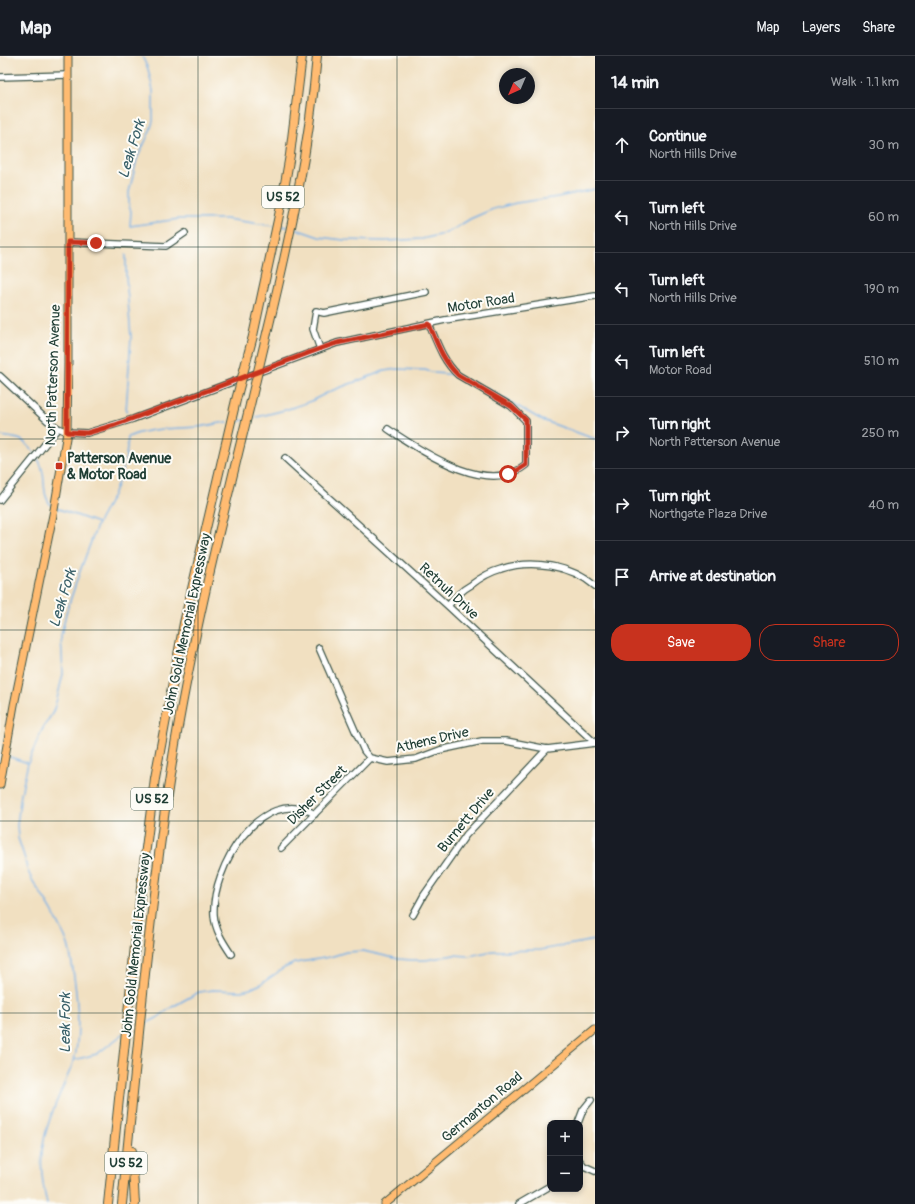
<!DOCTYPE html>
<meta charset="utf-8">
<style>
:root{--surface:#171b24;--page:#242831;--text:#f1f3f6;--muted:#9ea1a6;--line:#363941;--accent:#c8321e}
body{margin:0;font-family:Pangolin,sans-serif;background:var(--page);color:var(--text)}
.controls{position:absolute;right:12px;bottom:12px;display:grid;overflow:hidden;border-radius:8px;box-shadow:0 2px 6px #0003}
.controls button{width:36px;height:36px;display:grid;place-items:center;padding:0;border:0;border-bottom:1px solid var(--line);background:var(--surface);color:var(--text);font:20px sans-serif}
.compass{position:absolute;left:499px;top:12px;width:36px;height:36px;border-radius:50%;background:var(--surface);box-shadow:0 2px 6px #0003;rotate:224deg}
.stop{position:absolute;width:12px;height:12px;margin:-9px;border:3px solid #c8321e;border-radius:50%;background:#fff}
.stop.end{background:#c8321e;border-color:#fff;box-shadow:0 1px 4px #0008}
.list{margin:0;padding:0;list-style:none}
h2{display:flex;justify-content:space-between;align-items:center;height:52px;margin:0;padding:0 16px;font-size:17px}
h2 small{font-size:13px;font-weight:400;color:var(--muted)}
.list li{display:grid;grid-template-columns:26px 1fr auto;gap:12px;align-items:center;box-sizing:border-box;height:72px;padding:0 16px;border-top:1px solid var(--line)}
.list b{display:block;font-size:15px;white-space:nowrap}
.list p{margin:0;font-size:13px;white-space:nowrap;color:var(--muted)}
.list em{font-size:13px;font-style:normal;color:var(--muted)}
.actions{display:flex;gap:8px;padding:12px 16px}
.actions a{flex:1;padding:9px 0;border:1px solid var(--accent);border-radius:16px;text-align:center;font-size:14px;color:var(--accent)}
.actions .main{background:var(--accent);color:#fff}
.icon{flex:none;width:22px;height:22px;fill:none;stroke:currentColor;stroke-width:2;stroke-linecap:round;stroke-linejoin:round}
.map{position:relative;flex:none;width:595px;height:1148px;overflow:hidden}
header{display:flex;align-items:center;gap:24px;box-sizing:border-box;height:56px;padding:0 20px;background:var(--surface);border-bottom:1px solid var(--line)}
header strong{font-size:19px}
nav{display:flex;gap:22px;margin-inline-start:auto;font-size:14px}
main{display:flex}
aside{flex:1;background:var(--surface)}
.map>svg:first-child{display:block}
</style>
<header>
<strong>Map</strong>
<nav><a>Map</a><a>Layers</a><a>Share</a></nav>
</header>
<main>
<div class="map">
<svg width="595" height="1148" viewBox="0 0 595 1148">
<rect width="100%" height="100%" fill="#fdfcf7"/>
<filter id="ink" filterUnits="userSpaceOnUse"><feTurbulence type="fractalNoise" baseFrequency=".025" numOctaves="2"/><feDisplacementMap in="SourceGraphic" scale="8" xChannelSelector="R" yChannelSelector="G"/><feConvolveMatrix kernelMatrix="1 2 1 2 8 2 1 2 1" color-interpolation-filters="sRGB"/></filter>
<filter id="wash" filterUnits="userSpaceOnUse"><feTurbulence type="fractalNoise" baseFrequency=".012" numOctaves="4" result="noise"/><feDisplacementMap in="SourceGraphic" scale="16" xChannelSelector="R" yChannelSelector="G"/><feGaussianBlur stdDeviation="0.9" result="paint"/><feColorMatrix in="noise" values="0 0 0 0 0 0 0 0 0 0 0 0 0 0 0 0 0 1.4 0 .05"/><feComposite in="paint" operator="in"/></filter>
<g filter="url(#wash)">
<rect width="100%" height="100%" fill="#f1e0c1"/>
<g fill="none" stroke-linecap="round" stroke-linejoin="round">
<path stroke="#76b0e6" stroke-width="1.5" d="M142,0l6,13 3,12 2,10v30l-3,10 -13,28 -8,33v14l2,5 -1,15 49,-7h47l48,7
M280,170l8,1
M293,172l26,9 25,3 41,1 37,-2 17,-4 15,-6 16,-10 23,-10 23,-6 42,-6 37,-8
M487,333l55,31 53,19
M126,356l5,-75 -5,-61v-21
M249,363l36,-9 24,-8 22,-11 53,-20 13,-2 28,1 10,3 21,2
M234,366l10,-2
M0,380c7,1 15,1 21,4 11,7 20,21 22,33 2,11 0,24 8,32
M56,452l42,15
M7,700l21,7
M25,803l-7,-21 -1,-13 4,-31 7,-31 14,-33 11,-18 4,-13 6,-25 -2,-38 5,-23 13,-39 19,-51 15,-28 7,-18 6,-20 2,-20c22,-10 46,-8 69,-10 10,-1 20,-4 31,-5
M25,805l2,7
M28,815c6,16 19,29 26,44 5,10 12,21 15,33 6,30 11,65 8,96 -1,17 -9,30 -15,45 -8,18 -19,45 -20,64 -2,17 1,34 5,51
M143,969l14,-7 15,-11 27,-15 14,-2 28,1 9,-2 11,-5 23,-16 11,-5 35,-6 16,-5 17,-1 36,8 12,1h15l28,-5 14,1 25,-5 47,-1 55,-10
M74,1004l23,-6 26,-20"/>
</g>
</g>
<g filter="url(#ink)">
<g fill="none" stroke-linecap="round" stroke-linejoin="round">
<g stroke="#3e5549" stroke-width="8">
<path id="minor" d="M0,21l68,-2
M68,186l98,4 19,-13
M320,293l-7,-20 3,-18 8,2 102,-21
M0,320l48,45 10,7 9,4 20,1 46,-14 204,-76 108,-23 150,-24
M388,373c34,22 99,68 138,36v-44l-15,-15 -53,-31c-15,-14 -21,-32 -29,-51
M285,402l163,148 147,137
M0,444l58,-72
M448,550c6,-8 14,-16 23,-21 9,-7 19,-13 30,-16 30,-10 70,-4 94,17
M319,592l45,103 6,7 18,4 28,-3 24,-9 42,-9h24l41,8 48,-6
M281,792l89,-90
M413,859l11,-20 42,-60 81,-86
M231,898c-8,-12 -16,-24 -17,-39 -3,-46 46,-131 101,-101
M578,1067l5,-13 8,-10
M580,1105l4,5 11,5
M519,1148l31,-18"/>
</g>
<g stroke="#3e5549" stroke-width="9">
<path id="major" d="M0,729l14,-80 40,-195 13,-78 1,-69v-307
M385,1148l210,-174"/>
</g>
<g stroke="#3e5549" stroke-width="10">
<path id="highway" d="M267,277c22,-91 42,-183 50,-277
M253,280l28,-130 9,-51 12,-99
M132,1095l3,53
M108,1148l34,-325 13,-101 29,-155 52,-223
M122,1148c15,-147 27,-295 50,-441 19,-121 49,-240 78,-358"/>
</g>
<use href="#minor" stroke="#fff" stroke-width="5.5"/>
<use href="#major" stroke="#ffbb71" stroke-width="7"/>
<use href="#highway" stroke="#ffbb71" stroke-width="8"/>
<g stroke="#3e5549" stroke-width="10" stroke-linecap="butt">
<path id="highway-bridge" d="M236,344l17,-64
M250,349l17,-72"/>
</g>
<use href="#highway-bridge" stroke="#ffbb71" stroke-width="8"/>
</g>
</g>
<g fill="none" stroke-linecap="round" stroke-linejoin="round" filter="url(#ink)">
<path stroke="#c8321e" stroke-width="5" d="M96,187l-28,-1 -1,190 20,1 28,-8 207,-77 15,-5 92,-19c8,19 14,37 29,51l53,31 15,14v45l-8,5 -10,4"/>
</g>
<path fill="none" stroke="#1f3d34" stroke-width="1" stroke-opacity="0.55" d="M198,0v1148M397,0v1148M0,191h595M0,383h595M0,574h595M0,765h595M0,957h595"/>
<rect fill="#c8321e" stroke="#fdfcf7" stroke-width="1.5" x="55" y="406" width="8" height="8" rx="2"/>
<g text-anchor="middle" dominant-baseline="central" stroke-width="4" stroke-linejoin="round" paint-order="stroke">
<g fill="#fdfcf7" stroke="#62766e" stroke-width="1">
<rect x="262" y="130" width="42" height="22" rx="3"/>
<rect x="131" y="732" width="42" height="22" rx="3"/>
<rect x="105" y="1096" width="42" height="22" rx="3"/>
</g>
<g font-size="13" font-weight="bold" fill="#1f3d34">
<text x="283" y="141">US 52</text>
<text x="152" y="743">US 52</text>
<text x="126" y="1107">US 52</text>
</g>
<g font-size="14" fill="#1f3d34" stroke="#fdfcf7">
<text transform="translate(481 247) rotate(-9)">Motor Road</text>
<text transform="translate(53 319) rotate(-88)">North Patterson Avenue</text>
<text transform="translate(449 535) rotate(43)">Retnuh Drive</text>
<text transform="translate(187 568) rotate(-78)">John Gold Memorial Expressway</text>
<text transform="translate(432 684) rotate(-13)">Athens Drive</text>
<text transform="translate(317 739) rotate(-45)">Disher Street</text>
<text transform="translate(466 764) rotate(-50)">Burnett Drive</text>
<text transform="translate(136 889) rotate(-84)">John Gold Memorial Expressway</text>
<text transform="translate(482 1051) rotate(-40)">Germanton Road</text>
</g>
<g font-size="14" font-weight="bold" fill="#1f3d34" stroke="#fdfcf7" text-anchor="start">
<text x="67" y="402">Patterson Avenue<tspan x="67" dy="16">&amp; Motor Road</tspan></text>
</g>
<g font-size="15" font-style="italic" fill="#396069" stroke="#fdfcf7">
<text transform="translate(132 93) rotate(-73)">Leak Fork</text>
<text transform="translate(63 542) rotate(-73)">Leak Fork</text>
<text transform="translate(65 967) rotate(-90)">Leak Fork</text>
</g>
</g>
</svg>
<div class="controls">
<button>+</button>
<button>−</button>
</div>
<svg class="compass" viewBox="-18 -18 36 36"><path d="M0-13l5 13h-10z" fill="#e53935"/><path d="M0 13l5-13h-10z" fill="#9ea1a6"/></svg>
<div class="stop" style="left:508px;top:418px"></div>
<div class="stop end" style="left:96px;top:187px"></div>
</div>
<aside>
<h2>14 min<small>Walk · 1.1 km</small></h2>
<ul class="list">
<li><svg class="icon" aria-label="ahead" viewBox="0 0 24 24"><path d="M12 20V5M6 11l6-6 6 6"/></svg><div><b>Continue</b><p>North Hills Drive</p></div><em>30 m</em></li>
<li><svg class="icon" aria-label="left" viewBox="0 0 24 24"><path d="M17 20v-9H6M10 6l-5 5 5 5"/></svg><div><b>Turn left</b><p>North Hills Drive</p></div><em>60 m</em></li>
<li><svg class="icon" aria-label="left" viewBox="0 0 24 24"><path d="M17 20v-9H6M10 6l-5 5 5 5"/></svg><div><b>Turn left</b><p>North Hills Drive</p></div><em>190 m</em></li>
<li><svg class="icon" aria-label="left" viewBox="0 0 24 24"><path d="M17 20v-9H6M10 6l-5 5 5 5"/></svg><div><b>Turn left</b><p>Motor Road</p></div><em>510 m</em></li>
<li><svg class="icon" aria-label="right" viewBox="0 0 24 24"><path d="M7 20v-9h11M14 6l5 5-5 5"/></svg><div><b>Turn right</b><p>North Patterson Avenue</p></div><em>250 m</em></li>
<li><svg class="icon" aria-label="right" viewBox="0 0 24 24"><path d="M7 20v-9h11M14 6l5 5-5 5"/></svg><div><b>Turn right</b><p>Northgate Plaza Drive</p></div><em>40 m</em></li>
<li><svg class="icon" aria-label="arrive" viewBox="0 0 24 24"><path d="M6 21V4h12l-3 4 3 4H6"/></svg><div><b>Arrive at destination</b></div></li>
</ul>
<div class="actions"><a class="main">Save</a><a>Share</a></div>
</aside>
</main>
